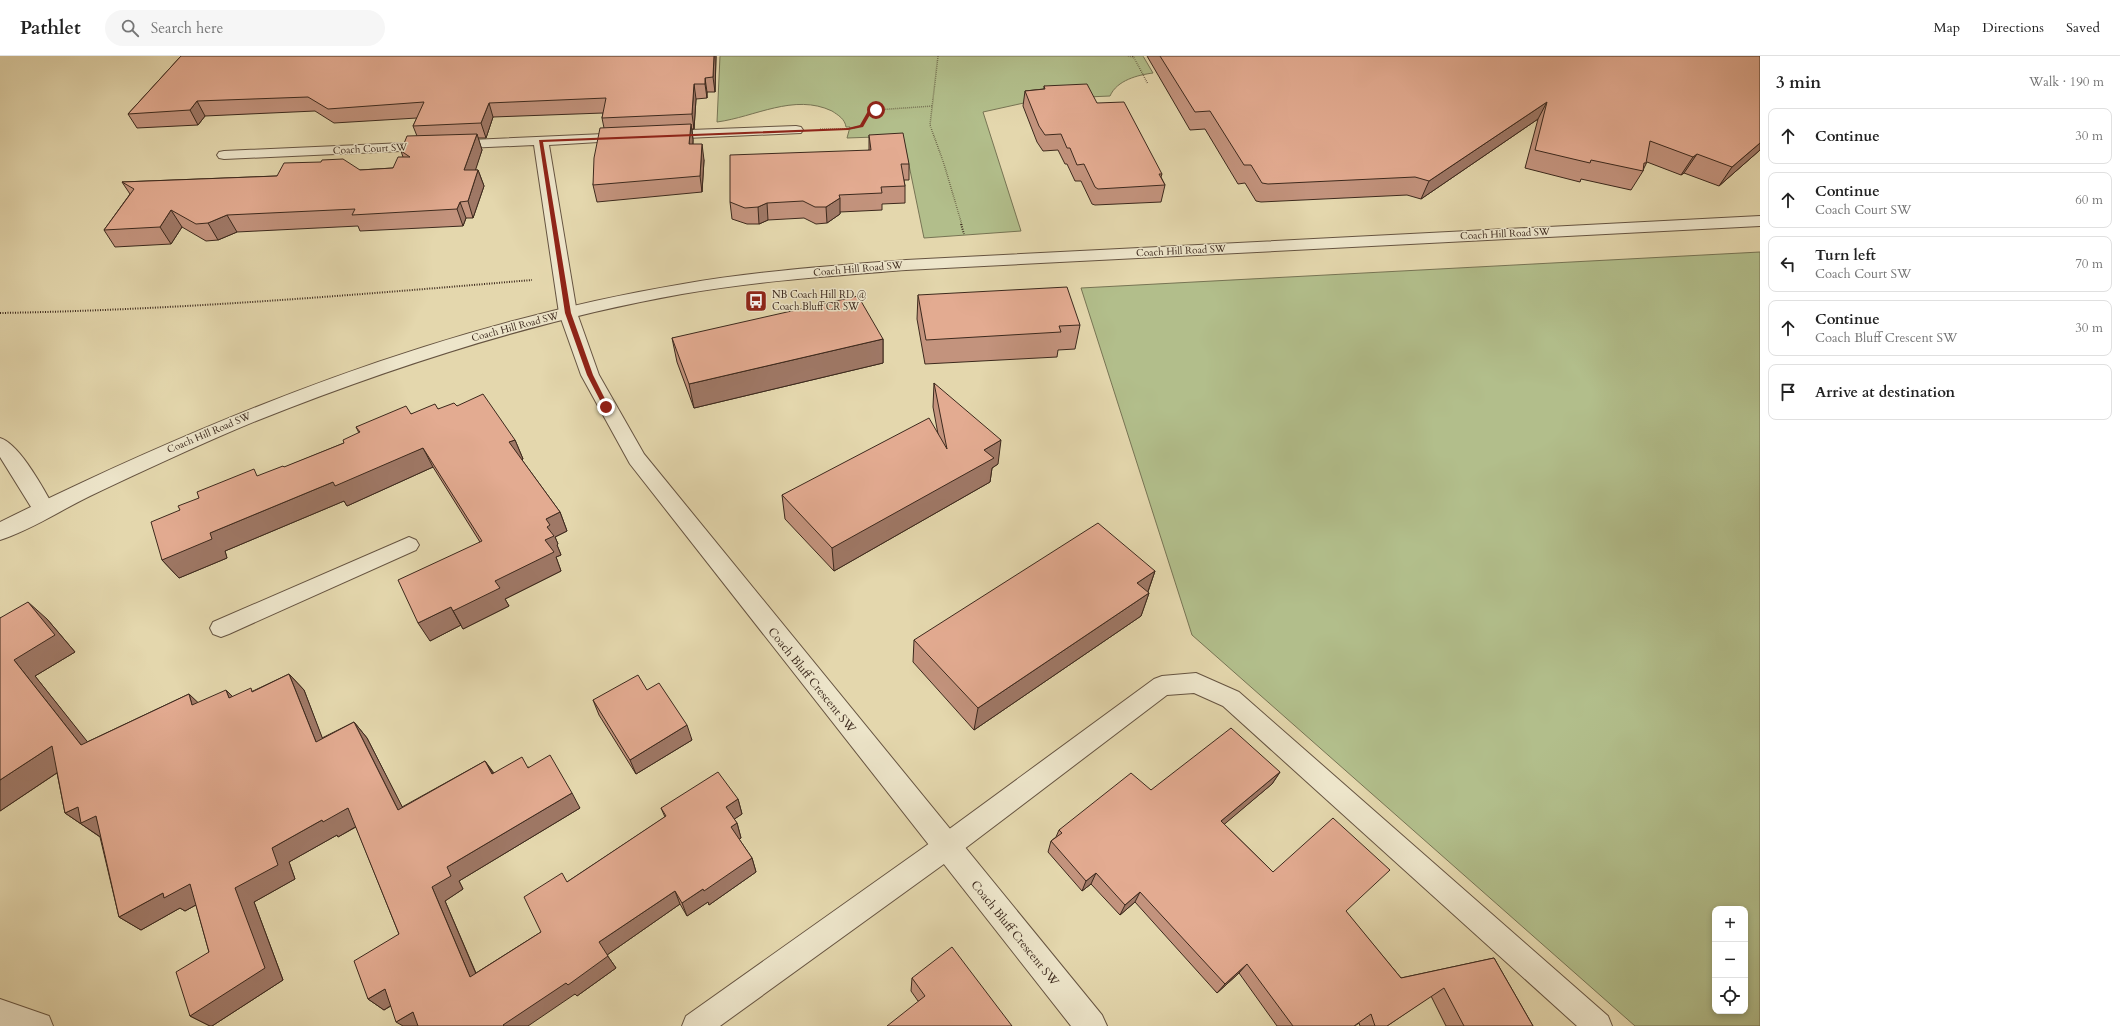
<!DOCTYPE html>
<meta charset="utf-8">
<style>
:root{--surface:#fff;--page:#f6f6f6;--text:#222;--muted:#767676;--line:#e0e0e0}
body{margin:0;font-family:Cardo,serif;background:var(--page);color:var(--text)}
.controls{position:absolute;right:12px;bottom:12px;display:grid;overflow:hidden;border-radius:8px;box-shadow:0 2px 6px #0003}
.controls button{width:36px;height:36px;display:grid;place-items:center;padding:0;border:0;border-bottom:1px solid var(--line);background:var(--surface);color:var(--text);font:20px sans-serif}
.stop{position:absolute;width:12px;height:12px;margin:-9px;border:3px solid #8f2418;border-radius:50%;background:#fff}
.stop.end{background:#8f2418;border-color:#fff;box-shadow:0 1px 4px #0008}
.list{margin:0;padding:0;list-style:none}
h2{display:flex;justify-content:space-between;align-items:center;height:52px;margin:0;padding:0 16px;font-size:17px}
h2 small{font-size:13px;font-weight:400;color:var(--muted)}
.list li{display:grid;grid-template-columns:26px 1fr auto;gap:12px;align-items:center;box-sizing:border-box;height:56px;margin:0 8px 8px;padding:0 8px;border:1px solid var(--line);border-radius:8px}
.list b{display:block;font-size:15px;white-space:nowrap}
.list p{margin:0;font-size:13px;white-space:nowrap;color:var(--muted)}
.list em{font-size:13px;font-style:normal;color:var(--muted)}
.icon{flex:none;width:22px;height:22px;fill:none;stroke:currentColor;stroke-width:2;stroke-linecap:round;stroke-linejoin:round}
.map{position:relative;flex:none;width:1760px;height:970px;overflow:hidden}
header{display:flex;align-items:center;gap:24px;box-sizing:border-box;height:56px;padding:0 20px;background:var(--surface);border-bottom:1px solid var(--line)}
header strong{font-size:19px}
nav{display:flex;gap:22px;margin-inline-start:auto;font-size:14px}
.search{width:280px;height:36px;background:var(--page);display:flex;align-items:center;gap:10px;box-sizing:border-box;padding:0 14px;border-radius:22px;color:var(--muted);font-size:15px}
main{display:flex}
aside{flex:1;background:var(--surface)}
.map>svg:first-child{display:block}
</style>
<header>
<strong>Pathlet</strong>
<div class="search"><svg class="icon" aria-label="search" viewBox="0 0 24 24"><circle cx="10" cy="10" r="6"/><path d="M15 15l6 6"/></svg>Search here</div>
<nav><a>Map</a><a>Directions</a><a>Saved</a></nav>
</header>
<main>
<div class="map">
<svg width="1760" height="970" viewBox="0 0 1760 970">
<rect width="100%" height="100%" fill="#e4d7ad"/>
<filter id="stains"><feTurbulence type="fractalNoise" baseFrequency=".005" numOctaves="4"/><feColorMatrix values="0 0 0 0 .2 0 0 0 0 .09 0 0 0 0 .02 0 0 0 .5 -.17"/></filter>
<radialGradient id="worn" r=".72"><stop offset=".6" stop-color="#630" stop-opacity="0"/><stop offset="1" stop-color="#630" stop-opacity=".3"/></radialGradient>
<path fill="#b2be8b" stroke="#777454" fill-rule="evenodd" d="M720,0h423l10,17c-15,2 -36,7 -43,23l-68,3 -59,13 38,119 -97,7 -21,-102 -56,2 3,-11h-4c-1,-8 -8,-12 -14,-16 -38,-18 -77,6 -115,11z
M1760,196v774h-125l-443,-391 -111,-347zM1715,853h30v102h-30z"/>
<g fill="none" stroke-linecap="round" stroke-linejoin="round">
<g stroke="#665441" stroke-width="2">
<path id="service" d="M409,481l7,3 3,5 -3,5 -187,84 -8,3 -8,-3 -3,-6 3,-6z
M1196,617l43,19 369,324 4,10h-35l-354,-320 -29,-13 -27,2 -212,161 -235,170h-38l4,-10 251,-178 217,-159 8,-3z
M0,943l49,17 4,10h-53z"/>
</g>
<g stroke="#665441" stroke-width="2">
<path id="minor" d="M796,70l5,1 2,3 -2,3 -137,6 -5,-1 -2,-3 2,-3 5,-1z
M627,77l5,1 2,3 -2,3 -83,5 28,168 22,62 45,79 458,561 5,11h-36l-441,-562 -49,-89 -22,-62 -25,-168 -310,14 -5,-1 -2,-3 2,-3 5,-1z
M0,382c20,6 44,52 55,71l-3,6 -8,2 -8,-2 -36,-58z"/>
</g>
<g stroke="#665441" stroke-width="2">
<path id="tertiary" d="M1760,160v10l-854,44c-75,6 -150,11 -224,24 -146,26 -288,72 -426,127 -56,23 -111,49 -166,75 -29,14 -59,34 -90,44v-18c217,-107 443,-198 683,-238 74,-13 149,-18 223,-24z"/>
</g>
<path stroke="#3c291d" stroke-width="1.5" stroke-dasharray="0.5 1.5" stroke-linecap="butt" d="M938,0l-8,69 14,39 18,61
M1128,0l6,1
M1133,0l15,28
M820,73h28l13,-3 9,-14 6,-2 57,-4"/>
<path stroke="#3c291d" stroke-width="2" stroke-dasharray="1 1.5" stroke-linecap="butt" d="M961,168l3,10
M0,257c178,-3 355,-18 532,-33"/>
<use href="#service" fill="#ede5ca" fill-rule="evenodd"/>
<use href="#minor" fill="#ede5ca" fill-rule="evenodd"/>
<use href="#tertiary" fill="#ede5ca" fill-rule="evenodd"/>
</g>
<path fill="#c3937d" stroke="#3c291d" d="M181,0h535l-1,36h-8v6l-11,1 -2,30h-2l1,11v4l11,16 -2,32 -105,10 -4,-17 11,-57 -2,-10 1,-5 -110,4 -7,21h-8l4,12 -7,20h3l6,16 -11,32h-7l-3,8 -103,5 -2,-5 -121,6 -19,8 -12,1 -24,-14 -11,17 -56,3 -11,-17 26,-36 -8,-12 155,-6 83,-6 33,-2 10,-11 -2,-6 16,-15 -4,-10 4,-8 -83,5 -19,-12 -110,5 -7,9 -61,3 -9,-14z
M1147,0h613v94l-41,36 -35,-13 -3,2 -34,-13 -3,6 -1,3 -12,19 -50,-11 -1,3 -55,-14 13,-49 -117,80 -14,-4 -146,7 -5,-1 -11,-18 -7,1 -33,-55 -15,1z
M1044,30l53,17 65,71 -1,3 4,8 -4,17 -66,3 -3,-1 -11,-23h-6l-8,-17h-2l-7,-14 -15,1 -6,-9 -14,-36 2,-15 19,-2z
M869,79l40,29v16h-5l1,6v17l-23,1v6l-42,2v2l-13,9 -11,1 -12,-6 -36,2 -9,4h-12l-15,-5 -2,-17 139,-52z
M918,239l162,30 -5,24 -17,1 -1,7 -132,7 -8,-45z
M672,282l211,1v24l-189,45 -17,-46z
M934,327l64,81 -6,4 -2,14 -156,89 -49,-52 -3,-24 156,-61 -5,-27z
M457,350l58,34 8,19 -1,1 38,52 7,19 -12,6 3,7 -1,1 4,10 -5,2 5,14 -56,28 4,7 -46,23 -2,-4 -31,16 50,-99 -47,-75 -86,39 -3,-5 -119,50 2,7 -48,20 -17,-18 18,-50 164,-67 15,-10 -3,-6 55,-13z
M1155,515l-7,21 1,1 -8,23 -167,114 -61,-68 1,-22z
M0,562l47,1 28,33 -40,24 52,66 102,-48 9,9 34,-6 21,-6 36,-17 15,16 18,48 32,-16 13,16 35,69 83,-46 9,12 35,-6 51,41 -121,73 4,8 -18,12 31,72 65,-41 26,-50 98,-65 -4,-9 77,-9 4,15 -8,5 3,4 4,15 -2,1 13,19 4,14 -47,33 -1,-3 -21,14 -7,-12 -73,51 9,13 -39,28 -2,-2 -184,12 -7,4 -16,-11 31,-65 -43,-107 -18,10 -1,-2 -48,27 6,17 -41,23 29,78 -71,46h-2l-20,-10 19,-64 -13,-47 -11,6 -5,-3 -39,22 -22,-13 -19,-80 -35,-24 -8,-40 -57,38z
M647,634l45,50 -56,34 -37,-59 -6,-15z
M1280,716l-8,12 -48,40 49,48 73,40 55,66 93,-20 39,68h-87l-15,-30 -44,30h-27l-1,-3 -4,3h-78l-38,-53 -22,20 -82,-91 -15,13 -29,-31 -9,7 -34,-39 3,-11 5,-4 3,-7 92,-40z
M912,922l100,48 -94,-25 -7,-10z"/>
<path fill="#9f7866" stroke="#3c291d" d="M714,0h2l-1,36 -2,-15z
M705,22l2,14v6l-2,-14z
M694,28l2,15 -2,30 -2,-15z
M197,45l8,15 -7,9 -8,-15z
M1547,46l-9,17 -117,80 8,-18z
M489,47l4,14 -7,21 -5,-15z
M691,68l2,16 -1,20 -3,-16z
M477,78l5,16 -12,37 -6,-17z
M1760,87v7l-41,36 13,-19z
M702,88l2,16 -2,32 -2,-16z
M1697,98l-13,19 -3,2 12,-18z
M478,114l6,16 -11,32 -5,-17z
M840,142v16l-13,9 -1,-16z
M460,146l6,16 -3,8 -6,-17z
M767,147l1,17 -9,4 -1,-17z
M171,154l11,17 -11,17 -11,-17z
M227,159l10,17 -19,8 -10,-17z
M883,283v24l-189,45 -5,-24z
M515,384l8,19 -6,3 -8,-20z
M1001,384l-3,24 -6,4 -2,14 -156,89 -2,-23 152,-98z
M423,392l10,19 -86,39 -3,-5 -119,50 2,7 -48,20 -17,-18 48,-27 123,-51z
M560,456l7,19 -12,6 3,7 -1,1 4,10 -5,2 5,14 -56,28 4,7 -46,23 -10,-18 42,-30 50,-41 2,-13 -1,-8z
M1155,515l-8,23 -10,-11z
M1149,537l-8,23 -167,114 4,-22z
M28,546l19,17 28,33 -40,24 67,84 -21,-15 -67,-85z
M451,551l10,18 -31,16 -12,-18z
M289,618l15,16 26,68 -14,-16z
M226,634l16,16 -13,-8z
M189,638l17,16 -14,-5z
M354,666l13,16 44,86 -13,-14z
M687,669l5,15 -56,34 -6,-14z
M52,690l21,16 -73,49v-31z
M485,705l10,15 -3,-2z
M1280,716l-8,12 -58,49 7,-12z
M572,737l8,15 -121,73 4,8 -18,12 37,87 -12,-11 -38,-90 15,-20z
M738,743l4,15 -12,8 -4,-15z
M78,751l18,9 6,22 -37,-25z
M348,752l14,15 -24,14 -1,-2 -48,27 6,17 -41,23 29,78 -71,46h-2l-20,-10 45,-128 37,-40 50,-28z
M737,767l4,15 -6,4 -4,-15z
M752,802l4,14 -47,33 -1,-3 -21,14 -5,-13 21,-14z
M1096,817l-5,11 -9,7 4,-10z
M190,828l20,13 -25,14 -5,-3 -39,22 -22,-13 44,-24z
M675,835l5,13 -73,51 9,13 -39,28 -2,-2 -47,32h-24l-1,-1 96,-83z
M1140,836l-5,10 -15,13 5,-10z
M1247,908l-8,9 -22,20 8,-9z
M385,933l14,11 -15,10 -16,-11z
M413,956l8,14h-18l-7,-4z"/>
<path fill="#e3ab91" stroke="#3c291d" d="M181,0h533l-1,21 -8,1v6h-11l-2,30 -90,4 4,-20 -117,5 -8,20 -68,3 11,-24 -96,7 -20,-12 -111,4 -7,9 -62,4z
M1160,0h600v87l-28,24 -35,-13 -4,3 -43,-16 -4,22h-2l-1,8 -52,-11 -1,3 -55,-13 12,-48 -118,79 -14,-4 -147,7 -6,-1 -11,-18h-7l-34,-54 -15,1z
M1087,28l10,19 27,-1 38,72h-3l6,11 -67,4 -3,-2 -11,-23 -7,1 -7,-17h-3l-6,-14 -16,1 -6,-9 -14,-35 20,-2 -1,-3z
M691,68l-2,20h13l-2,32 -107,9 1,-27 6,-30z
M903,77l6,31h-8l4,22 -24,1 1,6 -43,2 1,3 -14,9h-11l-12,-6 -36,2 -9,4 -13,1 -15,-6v-47l141,-5 -2,-15z
M477,78l-13,36h14l-10,31 -8,1 -3,7 -105,6 3,-6 -128,6 -19,8 -12,1 -25,-14 -11,17 -56,3 30,-41 -12,-7 155,-6 7,-13 37,-1 1,-2 21,-1 17,11 33,-2 5,-11h12l-9,-6 6,-15z
M1067,231l13,38 -21,1 2,6 -135,8 -8,-45z
M858,240l25,43 -194,45 -17,-46z
M934,327l67,57 -17,10 10,8 -162,90 -50,-53 147,-77 18,31z
M483,338l32,46 -6,2 51,70 -14,7 4,6 -3,2 7,9 -9,4 9,12 -59,29 5,7 -47,23 -2,-4 -33,16 -20,-43 84,-39 -59,-93 -88,38 -2,-4 -123,51 2,6 -50,21 -11,-38 29,-12 -2,-4 21,-8 -2,-6 57,-23 3,7 26,-10 1,1 60,-24 -1,-3 17,-8 -4,-5 50,-21 5,8 24,-10 3,5 16,-6 3,3z
M1098,467l57,48 -18,12 12,10 -171,115 -64,-68z
M28,546l27,33 -41,25 67,85 108,-51 3,11 34,-15 3,8 22,-10 1,4 37,-18 27,68 38,-20 44,88 87,-49 7,13 30,-17 6,11 22,-13 22,38 -125,74 4,9 -19,11 38,90 71,-45 -17,-35 38,-24 5,9 99,-66 -5,-8 57,-36 20,27 -12,8 11,16 -6,4 21,31 -48,33 -1,-2 -21,14 -7,-12 -76,51 9,14 -40,29 -2,-2 -63,42 1,1h-86l-5,-14 -17,10 -11,-33 -17,10 -14,-38 45,-27 -51,-126 -25,14 -1,-2 -50,28 6,17 -43,23 30,80 -75,48 -14,-44 33,-20 -19,-68 -26,14 -1,-5 -44,24 -23,-101 -15,7 -3,-16 -13,6 -13,-67 -52,34v-162z
M638,619l9,15 12,-7 28,42 -57,35 -37,-60z
M1231,672l49,44 -59,49 52,51 60,-54 57,52 -44,41 55,67 93,-20 39,68h-69l-20,-38 -57,38h-12l-4,-12 -17,12h-61l-46,-62 -22,20 -85,-92 -15,13 -29,-32 -10,8 -35,-40 11,-8 -3,-3 72,-57 20,17z
M952,891l60,79h-125l38,-30 -13,-18z"/>
<path fill="#8f2418" d="M876,53l2,1 -7,3 -8,14 -15,3 -305,12 28,171 22,62 16,32 -5,1 -17,-33 -22,-62 -26,-173 309,-12 12,-3 8,-14z"/>
<defs>
<g id="bus-square" transform="scale(1.15)"><rect x="-9" y="-9" width="18" height="18" rx="4" fill="#8f2418" stroke="#ede5ca"/><path d="M-5-6H5V4H4V6H2V4H-2V6H-4V4H-5ZM-3.5-4V0h7V-4ZM-3.5 1.2v1.5H-2V1.2ZM2 1.2v1.5H3.5V1.2Z" fill="#fff"/></g>
</defs>
<g fill-rule="evenodd">
<use href="#bus-square" x="756" y="245"/>
</g>
<g text-anchor="middle" dominant-baseline="central" stroke-width="3" stroke-linejoin="round" paint-order="stroke">
<g font-size="10" fill="#3c291d" stroke="#ede5ca">
<text transform="translate(370 93) rotate(-3)">Coach Court SW</text>
<text transform="translate(1505 178) rotate(-3)">Coach Hill Road SW</text>
<text transform="translate(1181 195) rotate(-3)">Coach Hill Road SW</text>
<text transform="translate(858 213) rotate(-5)">Coach Hill Road SW</text>
<text transform="translate(515 271) rotate(-15)">Coach Hill Road SW</text>
<text transform="translate(209 377) rotate(-23)">Coach Hill Road SW</text>
</g>
<g font-size="10" fill="#3c291d" stroke="#ede5ca" text-anchor="start">
<text x="772" y="239">NB Coach Hill RD @<tspan x="772" dy="12">Coach Bluff CR SW</tspan></text>
</g>
<g font-size="12" fill="#3c291d" stroke="#ede5ca">
<text transform="translate(812 624) rotate(51)">Coach Bluff Crescent SW</text>
<text transform="translate(1015 877) rotate(51)">Coach Bluff Crescent SW</text>
</g>
</g>
<rect width="100%" height="100%" filter="url(#stains)"/>
<rect width="100%" height="100%" fill="url(#worn)"/>
</svg>
<div class="controls">
<button>+</button>
<button>−</button>
<button><svg class="icon" aria-label="locate" viewBox="0 0 24 24"><circle cx="12" cy="12" r="6"/><path d="M12 2v4M12 18v4M2 12h4M18 12h4"/></svg></button>
</div>
<div class="stop" style="left:876px;top:54px"></div>
<div class="stop end" style="left:606px;top:351px"></div>
</div>
<aside>
<h2>3 min<small>Walk · 190 m</small></h2>
<ul class="list">
<li><svg class="icon" aria-label="ahead" viewBox="0 0 24 24"><path d="M12 20V5M6 11l6-6 6 6"/></svg><div><b>Continue</b></div><em>30 m</em></li>
<li><svg class="icon" aria-label="ahead" viewBox="0 0 24 24"><path d="M12 20V5M6 11l6-6 6 6"/></svg><div><b>Continue</b><p>Coach Court SW</p></div><em>60 m</em></li>
<li><svg class="icon" aria-label="left" viewBox="0 0 24 24"><path d="M17 20v-9H6M10 6l-5 5 5 5"/></svg><div><b>Turn left</b><p>Coach Court SW</p></div><em>70 m</em></li>
<li><svg class="icon" aria-label="ahead" viewBox="0 0 24 24"><path d="M12 20V5M6 11l6-6 6 6"/></svg><div><b>Continue</b><p>Coach Bluff Crescent SW</p></div><em>30 m</em></li>
<li><svg class="icon" aria-label="arrive" viewBox="0 0 24 24"><path d="M6 21V4h12l-3 4 3 4H6"/></svg><div><b>Arrive at destination</b></div></li>
</ul>
</aside>
</main>
